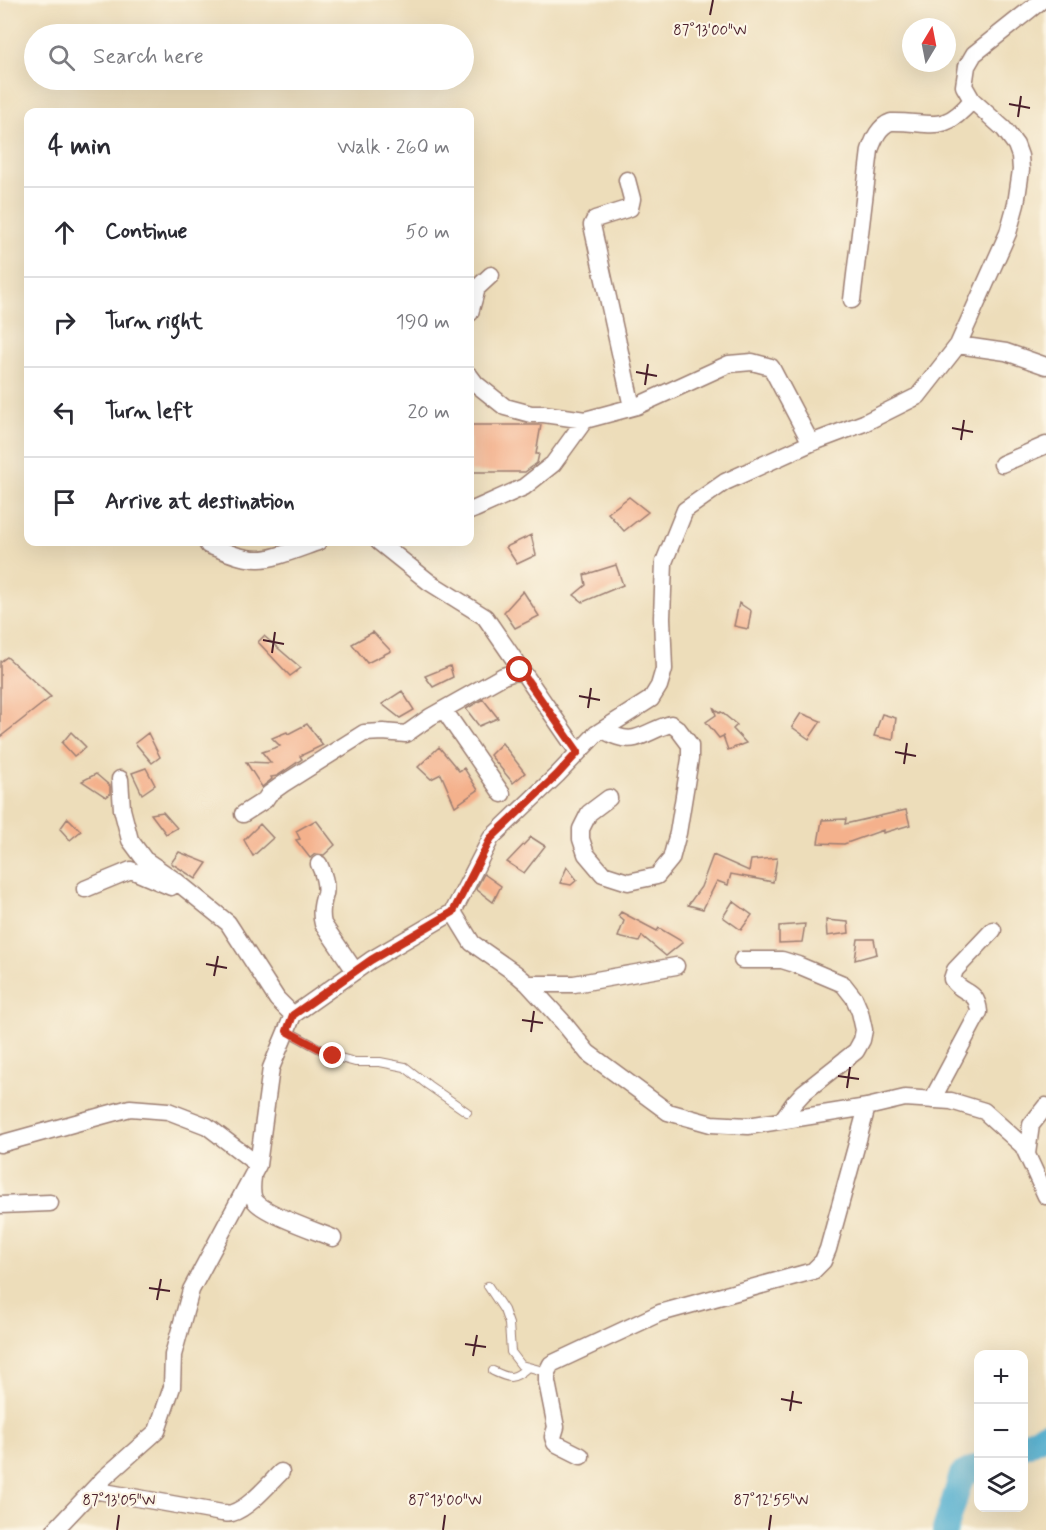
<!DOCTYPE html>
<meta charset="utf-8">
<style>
:root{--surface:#fff;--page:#f2f2f3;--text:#2b2b33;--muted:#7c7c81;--line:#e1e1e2}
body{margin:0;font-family:Mynerve,sans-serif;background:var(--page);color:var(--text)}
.controls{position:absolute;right:18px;bottom:18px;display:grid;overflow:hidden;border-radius:12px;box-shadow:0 6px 24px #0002}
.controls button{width:54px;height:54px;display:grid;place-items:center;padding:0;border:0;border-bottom:2px solid var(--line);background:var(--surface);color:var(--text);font:30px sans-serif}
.compass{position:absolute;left:902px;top:18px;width:54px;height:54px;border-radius:50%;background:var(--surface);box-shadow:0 6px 24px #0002;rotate:10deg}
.stop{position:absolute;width:18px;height:18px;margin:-14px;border:4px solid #c8321e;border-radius:50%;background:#fff}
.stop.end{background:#c8321e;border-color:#fff;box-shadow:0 2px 6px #0008}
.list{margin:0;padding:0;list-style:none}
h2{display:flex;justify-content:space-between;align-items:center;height:78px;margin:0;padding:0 24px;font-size:26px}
h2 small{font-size:20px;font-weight:400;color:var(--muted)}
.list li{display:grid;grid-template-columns:39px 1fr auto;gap:18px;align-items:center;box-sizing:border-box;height:90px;padding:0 24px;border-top:2px solid var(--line)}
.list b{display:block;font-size:22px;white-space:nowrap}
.list em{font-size:20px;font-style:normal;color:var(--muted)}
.icon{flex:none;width:33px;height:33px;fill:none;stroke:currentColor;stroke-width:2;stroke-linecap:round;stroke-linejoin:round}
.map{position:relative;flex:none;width:1046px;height:1530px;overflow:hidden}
.search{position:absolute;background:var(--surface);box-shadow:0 6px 24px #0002;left:24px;top:24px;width:450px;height:66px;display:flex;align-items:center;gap:15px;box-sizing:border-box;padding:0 21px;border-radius:33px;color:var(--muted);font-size:22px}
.panel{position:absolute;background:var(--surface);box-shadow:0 6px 24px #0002;left:24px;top:108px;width:450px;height:438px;border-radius:12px}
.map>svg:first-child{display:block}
</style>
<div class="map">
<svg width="1046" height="1530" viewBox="0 0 1046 1530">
<rect width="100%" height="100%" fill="#fcf5e5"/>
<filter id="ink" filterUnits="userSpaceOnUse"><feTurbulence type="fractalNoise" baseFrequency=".0167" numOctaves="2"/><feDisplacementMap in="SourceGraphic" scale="12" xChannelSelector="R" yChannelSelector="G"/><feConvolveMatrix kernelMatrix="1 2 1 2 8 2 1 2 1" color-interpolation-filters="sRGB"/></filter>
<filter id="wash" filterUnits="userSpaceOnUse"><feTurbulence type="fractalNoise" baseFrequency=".008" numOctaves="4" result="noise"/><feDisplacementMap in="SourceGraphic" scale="24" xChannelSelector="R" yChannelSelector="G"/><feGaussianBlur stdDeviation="1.35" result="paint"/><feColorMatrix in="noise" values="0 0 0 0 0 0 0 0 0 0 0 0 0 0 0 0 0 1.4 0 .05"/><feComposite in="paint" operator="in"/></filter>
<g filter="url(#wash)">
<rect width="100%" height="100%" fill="#edddba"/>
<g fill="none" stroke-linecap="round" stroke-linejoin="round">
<path stroke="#51aecf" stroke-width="26" d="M1024,1445l22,-11
M945,1530l17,-55 16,-8"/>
</g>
<g id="blocks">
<path fill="#f4b18c" d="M470,425h71l-5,29h3l-2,9 -12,9h-55z
M629,497l19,15 -24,19 -16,-18z
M531,535l5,20 -19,9 -11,-17z
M616,565l7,20 -40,17 -9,-7 12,-10 -2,-10z
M523,591l16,25 -24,12 -11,-16z
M739,603l12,8 -3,18 -14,-3z
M373,632l18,19 -24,12 -15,-19z
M264,636l37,32 -11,8 -32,-34z
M7,657l44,40 -51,40v-75z
M450,666l3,11 -20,10 -8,-11z
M402,691l12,19 -14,8 -18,-14z
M483,699l15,19 -19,8 -13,-17z
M713,707l6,6 2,-1 16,13 -4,4 13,14 -18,7 -5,-14 -4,2 -13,-16 10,-7z
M801,713l20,8 -12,18 -17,-12z
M882,714l14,4 -3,22 -19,-4z
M307,724l16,21 -23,11 2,3 -25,17 -6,1 1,2 -10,8 -16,-25 25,1 -9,-11 18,-6 -8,-8 15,-6 1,2z
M71,732l15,15 -12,9 -12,-13z
M148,733l12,24 -8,6 -17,-20z
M502,743l23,30 -12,10 -23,-28z
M439,747l20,24 5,-3 14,22 -23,16 -14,-32 -10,5 -13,-12z
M146,768l9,17 -13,9 -10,-21z
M96,774l14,12v8l-4,3 -24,-16z
M906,810l4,15 -27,8v-3l-39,14 -26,-1 4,-23 24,-1 -1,5z
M163,812l14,16 -11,6 -15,-20z
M68,818l13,13 -11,9 -10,-11z
M316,820l19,25 -11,10 -9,-1 -5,4 -14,-18 4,-1 -4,-8z
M260,824l13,14 -20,18 -9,-16z
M531,837l14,9 -21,27 -17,-11z
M179,852l28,11 -11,16 -25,-16z
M713,855l36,16 2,-11 26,-2 -4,24 -42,-8 -3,11 -11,-4 -14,28 -15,-4 13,-18z
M567,867l10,13 -6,5 -11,-2z
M484,874l17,12 -8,16 -17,-13z
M733,901l19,14 -11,15 -18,-13z
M621,912l36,19 2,-3 24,14 -17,14 -24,-20 -3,6 -21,-5 6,-16 -6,-5z
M826,920l22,2 1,11 -22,3z
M805,924l-3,18 -23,1v-17z
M858,939h16l3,15 -22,6z"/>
</g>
</g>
<g filter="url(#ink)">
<use href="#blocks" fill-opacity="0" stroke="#9c7e72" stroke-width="1.5"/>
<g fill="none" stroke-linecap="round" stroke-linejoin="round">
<g stroke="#9c7e72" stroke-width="10">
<path id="service" d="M287,1031l46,25 22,6h25l25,5 23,18 39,27
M488,1286l16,24 5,14 2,28 10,13 26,7
M493,1371c17,8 20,9 35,-4"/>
</g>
<g stroke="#9c7e72" stroke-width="19">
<path id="minor" d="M627,180l5,19 -2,9 -35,11 -3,6 40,182
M852,300l18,-150c4,-11 9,-24 21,-28 39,-1 52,14 81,-22
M470,313l7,-25 14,-13
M958,345l48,7 40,14
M470,376l6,8 29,23 26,7h13l41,6 52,-14 92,-42 23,-2 19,5 40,76
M1002,464l44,-19
M470,511l5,-2 49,-22 29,-23 32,-44
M379,542l50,40 56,35 93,135
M208,545c16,6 33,14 50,14 14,1 45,-12 60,-17
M444,710l58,84
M603,730c9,5 21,11 32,8 12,-3 23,-11 36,-14l7,5 12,16v14l-12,74 -7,26 -14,17 -29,6 -25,-8 -17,-20 -5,-15v-10l8,-16 20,-15
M120,779l2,30 8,31 14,19 32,22 52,42 49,76 16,16
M243,814l22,-14 4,-6 14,-10 81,-51 19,-1 23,2 24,-17 73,-41 18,-6
M319,864c4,8 8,21 6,30 -3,10 -5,19 -2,30l32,47
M85,889l46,-19 40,17
M453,912l19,31 43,30 13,11 34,37 26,32 80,59 43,12 37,2 119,-19 38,-9 46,3 33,10 39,35 23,50
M742,960h40l16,5 45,19 11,14 6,14 4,18 -2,10 -6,11 -53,42 -9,10 -12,17
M528,984h46l102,-18
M932,1100l47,-88c-2,-24 -17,-17 -27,-33l3,-9 38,-40
M0,1144l130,-36 38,3 39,15 51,39
M1027,1154l4,-29 15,-19
M253,1177c-1,7 -2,17 2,24 10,13 61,30 78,37
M0,1205l50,-2
M581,1456l-26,-13 -2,-6 3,-10 -9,-45v-10l4,-8 109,-51 153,-42 10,-10 5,-12 39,-142
M93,1490l129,23c3,0 7,1 10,0 17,-5 36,-28 49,-41
M55,1530l49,-52 53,-47 15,-44 1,-32 18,-65 67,-125 13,-97 22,-53 78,-55 82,-48 38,-74 66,-63 39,-41 55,-35 8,-13 5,-17 -2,-51 2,-56 21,-52 40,-28 86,-39 53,-20 54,-27 40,-51 50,-112 8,-29 5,-34 -1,-14 -4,-11 -12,-16 -32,-29 -8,-14 3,-20 7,-12 68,-54"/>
</g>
<use href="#service" stroke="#fff" stroke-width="8"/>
<use href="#minor" stroke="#fff" stroke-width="16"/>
</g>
</g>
<g fill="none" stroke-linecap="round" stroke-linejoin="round" filter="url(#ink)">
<path stroke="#c8321e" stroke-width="8" d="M333,1056l-46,-25 6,-16 78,-55 82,-48 38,-74 66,-63 21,-23 -58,-82"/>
</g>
<path fill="none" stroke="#4a1f2b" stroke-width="2" d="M710,15l3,-15M1009,104l21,4M1018,117l3,-21M636,372l21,4M645,385l3,-21M952,428l21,4M961,440l3,-20M263,640l21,4M272,653l3,-21M579,696l21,4M588,708l3,-20M895,752l21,4M904,764l3,-21M206,964l21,4M214,976l4,-20M522,1020l21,3M531,1032l3,-21M838,1076l21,3M847,1088l3,-21M149,1288l21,3M157,1300l4,-21M465,1344l21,3M473,1356l4,-21M781,1399l21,4M790,1411l3,-20M117,1530l2,-15M443,1530l2,-15M769,1530l2,-15"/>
<g font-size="15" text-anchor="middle" fill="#4a1f2b" stroke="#fcf5e5" stroke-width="4.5" stroke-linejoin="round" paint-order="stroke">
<text x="710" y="35">87°13'00"W</text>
<text x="119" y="1505">87°13'05"W</text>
<text x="445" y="1505">87°13'00"W</text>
<text x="771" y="1505">87°12'55"W</text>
</g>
</svg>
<div class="controls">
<button>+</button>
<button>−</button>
<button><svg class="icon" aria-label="layers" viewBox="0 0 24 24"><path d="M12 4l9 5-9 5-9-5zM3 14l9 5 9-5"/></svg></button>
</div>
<svg class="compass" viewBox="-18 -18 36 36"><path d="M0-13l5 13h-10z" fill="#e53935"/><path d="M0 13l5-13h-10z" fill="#7c7c81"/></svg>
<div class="stop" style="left:520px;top:670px"></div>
<div class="stop end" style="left:333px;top:1056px"></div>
<div class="search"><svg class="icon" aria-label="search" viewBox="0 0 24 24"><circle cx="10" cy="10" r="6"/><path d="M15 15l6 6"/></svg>Search here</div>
<section class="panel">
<h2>4 min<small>Walk · 260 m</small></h2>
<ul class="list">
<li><svg class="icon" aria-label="ahead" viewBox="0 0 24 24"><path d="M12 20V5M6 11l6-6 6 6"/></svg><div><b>Continue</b></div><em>50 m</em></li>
<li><svg class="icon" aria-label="right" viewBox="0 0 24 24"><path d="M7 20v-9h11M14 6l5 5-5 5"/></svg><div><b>Turn right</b></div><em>190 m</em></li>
<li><svg class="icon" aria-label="left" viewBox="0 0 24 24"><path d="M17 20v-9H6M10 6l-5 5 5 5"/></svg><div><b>Turn left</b></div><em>20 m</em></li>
<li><svg class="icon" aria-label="arrive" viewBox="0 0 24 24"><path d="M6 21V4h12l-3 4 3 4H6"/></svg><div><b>Arrive at destination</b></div></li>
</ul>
</section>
</div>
